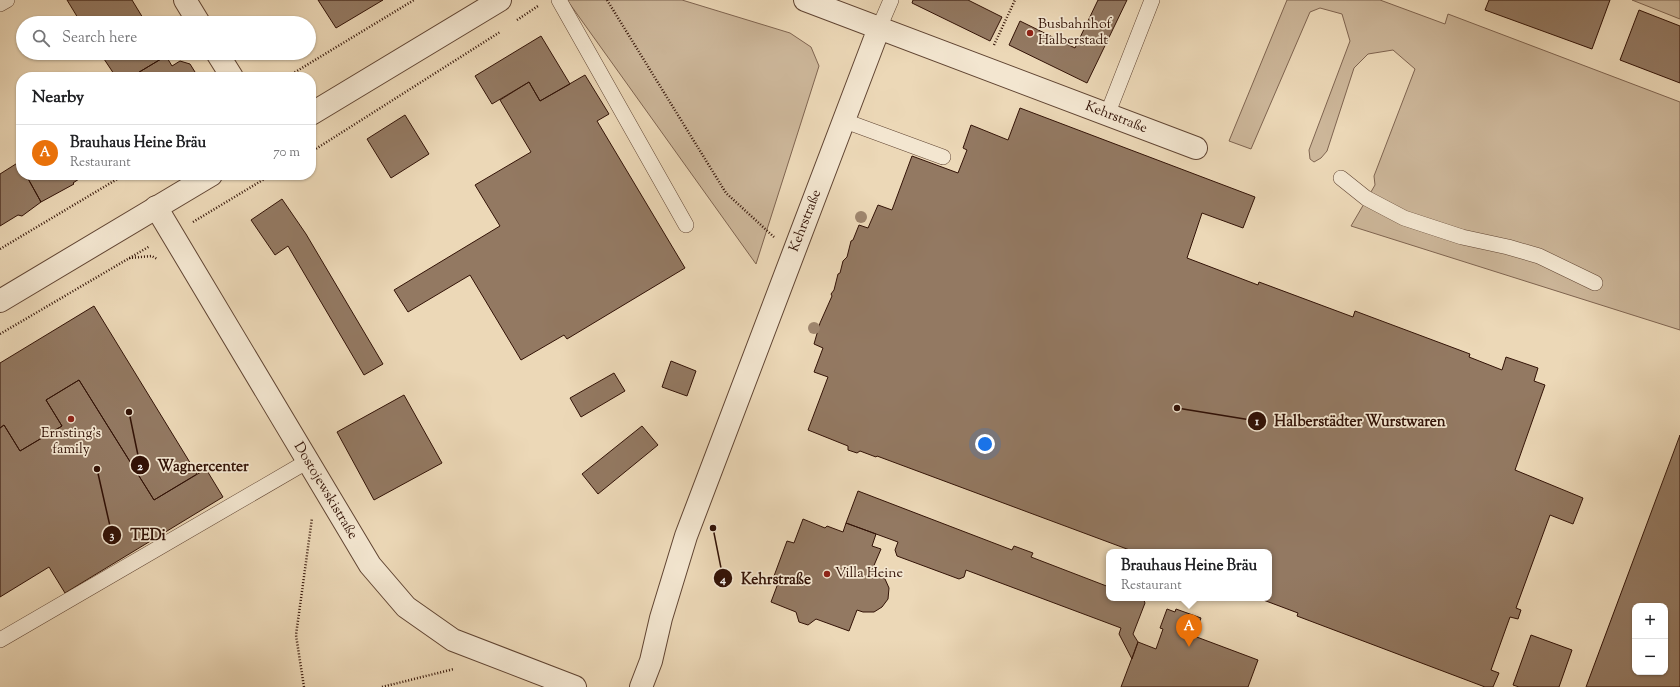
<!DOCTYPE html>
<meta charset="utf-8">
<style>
:root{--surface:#fff;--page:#f2f2f2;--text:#202124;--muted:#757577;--line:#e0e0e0;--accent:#8f2418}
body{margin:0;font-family:"Sorts Mill Goudy",serif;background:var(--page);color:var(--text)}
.controls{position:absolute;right:12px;bottom:12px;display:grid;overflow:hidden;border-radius:8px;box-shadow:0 1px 3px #0004}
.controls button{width:36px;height:36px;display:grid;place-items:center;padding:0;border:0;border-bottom:1px solid var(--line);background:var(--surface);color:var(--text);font:20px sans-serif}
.you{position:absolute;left:985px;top:444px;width:14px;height:14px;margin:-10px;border:3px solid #fff;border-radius:50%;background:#1a73e8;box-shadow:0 0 0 6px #1a73e833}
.badge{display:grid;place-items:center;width:26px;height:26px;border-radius:50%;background:var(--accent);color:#fff;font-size:13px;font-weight:700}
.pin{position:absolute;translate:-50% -33px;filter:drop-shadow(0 1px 2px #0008)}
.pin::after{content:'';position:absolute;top:21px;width:14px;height:12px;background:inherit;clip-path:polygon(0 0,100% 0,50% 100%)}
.popup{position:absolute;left:1106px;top:549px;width:166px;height:52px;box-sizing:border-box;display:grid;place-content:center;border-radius:8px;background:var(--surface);filter:drop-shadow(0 1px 3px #0005);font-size:13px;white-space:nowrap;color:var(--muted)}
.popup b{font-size:15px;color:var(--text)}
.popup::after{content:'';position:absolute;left:50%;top:100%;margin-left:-8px;border:8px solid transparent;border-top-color:var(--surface)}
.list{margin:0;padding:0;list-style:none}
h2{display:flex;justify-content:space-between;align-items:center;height:52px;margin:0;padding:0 16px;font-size:17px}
h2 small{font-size:13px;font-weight:400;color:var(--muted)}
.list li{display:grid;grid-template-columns:26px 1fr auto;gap:12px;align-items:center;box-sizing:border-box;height:56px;padding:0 16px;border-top:1px solid var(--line)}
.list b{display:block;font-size:15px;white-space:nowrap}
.list p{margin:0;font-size:13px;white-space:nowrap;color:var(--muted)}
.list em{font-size:13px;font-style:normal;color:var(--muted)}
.icon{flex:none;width:22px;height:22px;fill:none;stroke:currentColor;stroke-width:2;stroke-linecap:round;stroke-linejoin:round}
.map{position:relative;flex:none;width:1680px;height:687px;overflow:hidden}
.search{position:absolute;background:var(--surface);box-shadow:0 1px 3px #0004;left:16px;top:16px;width:300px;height:44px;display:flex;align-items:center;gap:10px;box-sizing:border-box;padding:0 14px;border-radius:22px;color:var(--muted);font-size:15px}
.panel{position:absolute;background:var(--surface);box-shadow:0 1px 3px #0004;left:16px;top:72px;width:300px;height:108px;border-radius:16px}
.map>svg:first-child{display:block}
</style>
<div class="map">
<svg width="1680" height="687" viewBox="0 0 1680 687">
<rect width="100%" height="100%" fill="#ecd8b7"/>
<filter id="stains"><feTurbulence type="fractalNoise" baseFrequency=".005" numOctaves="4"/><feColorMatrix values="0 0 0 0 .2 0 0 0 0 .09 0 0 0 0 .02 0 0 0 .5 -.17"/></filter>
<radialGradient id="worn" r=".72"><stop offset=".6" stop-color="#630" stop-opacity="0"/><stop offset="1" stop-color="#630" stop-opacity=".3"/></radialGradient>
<path fill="#ccb699" stroke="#7f6450" d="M567,0h115l108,33 21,14 8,19 -63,198z
M1287,0h93l65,24 3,-10 232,88v228l-329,-104 24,-41 -1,-9 41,-107 -22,-19 -25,4 -14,14 -27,83 -6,7 -7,4 -4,-3 -1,-9 41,-109 -8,-27 -22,-6 -10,4 -59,137 -22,-8z
M1632,0h48v19z"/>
<path fill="#937962" stroke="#321206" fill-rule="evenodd" d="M67,0h65l14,23h-65z
M318,0h65l-47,28z
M913,0h55l34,17 -12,24 -78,-38z
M1098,0h29l-40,83 -78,-38 11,-24 55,27z
M1489,0h121l-18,49 -107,-39z
M1639,10l41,16v57l-60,-23z
M541,36l29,48 -30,17 -11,-19 -37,22 -17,-28z
M100,53h64l2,3 -35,21h-15z
M166,56l6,10 8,-5 10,3 5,8 -2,5h-62z
M585,75l24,39 -12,7 88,147 -118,71 -3,-4 -43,25 -51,-85 -62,37 -14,-22 106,-64 -25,-41 56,-33 -31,-52 29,-18 11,19z
M1020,108l235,89 -12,31 -41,-15 -15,45 71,27 1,-3 94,35 2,-6 115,43 -1,3 33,13 4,-13 32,11 -4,13 11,4 -30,85 68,28 -10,26 -23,-9 -34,93 5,2 -3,9 -8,-2 -19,53 8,3 -6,14h-8l-188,-71 1,-3 -40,-15h11v-46h-134l-258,-96 -1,1 -16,-6 -3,2 -9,-3v-4l-40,-16 20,-53 -14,-5 9,-24 -9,-4 6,-21 12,-27 -1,-2 3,-4 4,-16 2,-1 3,-12 4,-4 4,-16 2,-1 6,-15 9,3 10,-23 14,5 20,-54 46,17 9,-23 -4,-2 8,-23 37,15z
M405,115l24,39 -38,24 -24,-39z
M19,162l2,4v9h5l15,27 -19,14 -4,-1 -18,11v-52z
M26,175h59l-12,8 1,1 -33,18z
M282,199l24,35 77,130 -19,11 -76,-129 -13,9 -24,-35z
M94,306l103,168 -43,26 -75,-120 -33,20 16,26 -42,25 -16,-26 -4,3v-65z
M671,361l25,10 -9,25 -25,-9z
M614,373l11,18 -44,26 -11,-19z
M79,380l75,120 52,-31 17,28 -158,96 -16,-26 -49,30v-169l4,-3 16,26 42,-25 -16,-26z
M404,395l38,68 -68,37 -37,-68z
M642,426l16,19 -60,49 -16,-20z
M1680,435v252h-94zM1635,606h30v66h-30z
M858,491l154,59 2,-4 19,7 -2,4 78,30v11h34l2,5 -12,31 5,8 -6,17 -13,-25 2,-6 -155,-58 -2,7 -5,2 -62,-23 -2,-6 3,-8 -52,-19z
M803,519l22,9 2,-2 16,6 3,-9 30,11 -4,12 9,3 -9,21 13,9 4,9 -1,11 -6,8 -8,5h-11l-6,-2 -8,21 -33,-12 -8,6 -9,-3 -3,-10 -25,-10 9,-24 -6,-2 13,-35 7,2z
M1167,609l8,3 1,-3 25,9 -7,18 64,24 -10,27h-127l17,-45 18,7 7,-20 -3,-1z
M1531,635l41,15 -13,37h-40l-6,-2z"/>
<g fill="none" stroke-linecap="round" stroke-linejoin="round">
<g stroke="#604432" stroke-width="16">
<path id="service" d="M559,0l127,225
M0,4l7,-4
M879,28l12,-28
M1107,115l45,-115
M845,121l98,36
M1341,178l25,20 38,20 58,19 46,10 31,9 56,27
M0,640l308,-179"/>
</g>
<g stroke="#604432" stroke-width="24">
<path id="minor" d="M185,0l14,23
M805,0l391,148
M217,53l15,24
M156,207l214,358 36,42 47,33 122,47
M641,687l10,-26 10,-43 25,-82 193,-508"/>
</g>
<g stroke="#604432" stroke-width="24">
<path id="tertiary" d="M311,114l189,-114
M0,301l211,-126"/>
</g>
<path stroke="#321206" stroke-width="2.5" stroke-dasharray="1 2" stroke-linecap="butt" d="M607,0l119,193 48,44
M517,20l21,-14
M994,45l21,-45
M287,77l127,-77
M311,152l189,-120
M193,222l78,-47
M0,249l124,-74
M129,258l23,-2 5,3
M0,334l150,-88
M304,687l-8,-52 16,-117
M382,687l72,-18"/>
<use href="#service" stroke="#f3e6d0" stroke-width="15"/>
<use href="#minor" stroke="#f3e6d0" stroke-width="22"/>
<use href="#tertiary" stroke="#f3e6d0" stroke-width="22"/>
</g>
<g fill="#9f866e">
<circle cx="861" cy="217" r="6"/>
<circle cx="814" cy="328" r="6"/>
</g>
<g fill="#8f2418" stroke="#f3e6d0" stroke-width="1.5">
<circle cx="1030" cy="33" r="4"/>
<circle cx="71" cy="419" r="4"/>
<circle cx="827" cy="574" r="4"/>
</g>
<g text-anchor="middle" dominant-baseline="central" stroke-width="3.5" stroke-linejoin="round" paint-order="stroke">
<g font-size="14" fill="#321206" stroke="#f3e6d0" text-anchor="start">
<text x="1038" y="25">Busbahnhof<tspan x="1038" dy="16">Halberstadt</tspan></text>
<text x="71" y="434" text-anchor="middle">Ernsting's<tspan x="71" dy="16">family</tspan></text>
<text x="835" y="574">Villa Heine</text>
</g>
<g font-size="14" fill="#321206" stroke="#f3e6d0">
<text transform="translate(1116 118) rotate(21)">Kehrstraße</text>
<text transform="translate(806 221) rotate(-69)">Kehrstraße</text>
<text transform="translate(325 491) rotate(59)">Dostojewskistraße</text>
</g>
</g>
<path fill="none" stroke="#321206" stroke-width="1.5" d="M1177 408L1257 421M129 412L140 465M97 469L112 535M713 528L723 578"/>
<g fill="#321206" stroke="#f3e6d0" stroke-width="1.5">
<circle cx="1177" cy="408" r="4"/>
<circle cx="129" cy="412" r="4"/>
<circle cx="97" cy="469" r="4"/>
<circle cx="713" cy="528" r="4"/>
<circle cx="1257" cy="421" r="10"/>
<circle cx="140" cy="465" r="10"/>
<circle cx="112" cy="535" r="10"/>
<circle cx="723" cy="578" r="10"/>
</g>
<g font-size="12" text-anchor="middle" font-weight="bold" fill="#fff">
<text x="1257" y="425">1</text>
<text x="140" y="470">2</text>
<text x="112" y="539">3</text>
<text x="723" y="583">4</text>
</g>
<g font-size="15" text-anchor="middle" font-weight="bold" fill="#321206" stroke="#f3e6d0" stroke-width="3.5" stroke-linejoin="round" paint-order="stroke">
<text x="1360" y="426">Halberstädter Wurstwaren</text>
<text x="203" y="471">Wagnercenter</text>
<text x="148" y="540">TEDi</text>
<text x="776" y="584">Kehrstraße</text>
</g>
<rect width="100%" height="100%" filter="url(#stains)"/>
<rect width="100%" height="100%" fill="url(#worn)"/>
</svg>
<div class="controls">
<button>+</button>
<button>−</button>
</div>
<div class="you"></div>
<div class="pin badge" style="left:1189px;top:647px;background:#e8710a">A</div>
<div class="popup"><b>Brauhaus Heine Bräu</b>Restaurant</div>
<div class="search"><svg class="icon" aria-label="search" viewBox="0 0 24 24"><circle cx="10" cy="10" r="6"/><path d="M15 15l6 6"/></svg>Search here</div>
<section class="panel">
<h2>Nearby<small></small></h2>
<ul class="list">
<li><span class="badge" style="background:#e8710a">A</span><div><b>Brauhaus Heine Bräu</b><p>Restaurant</p></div><em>70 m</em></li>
</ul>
</section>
</div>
